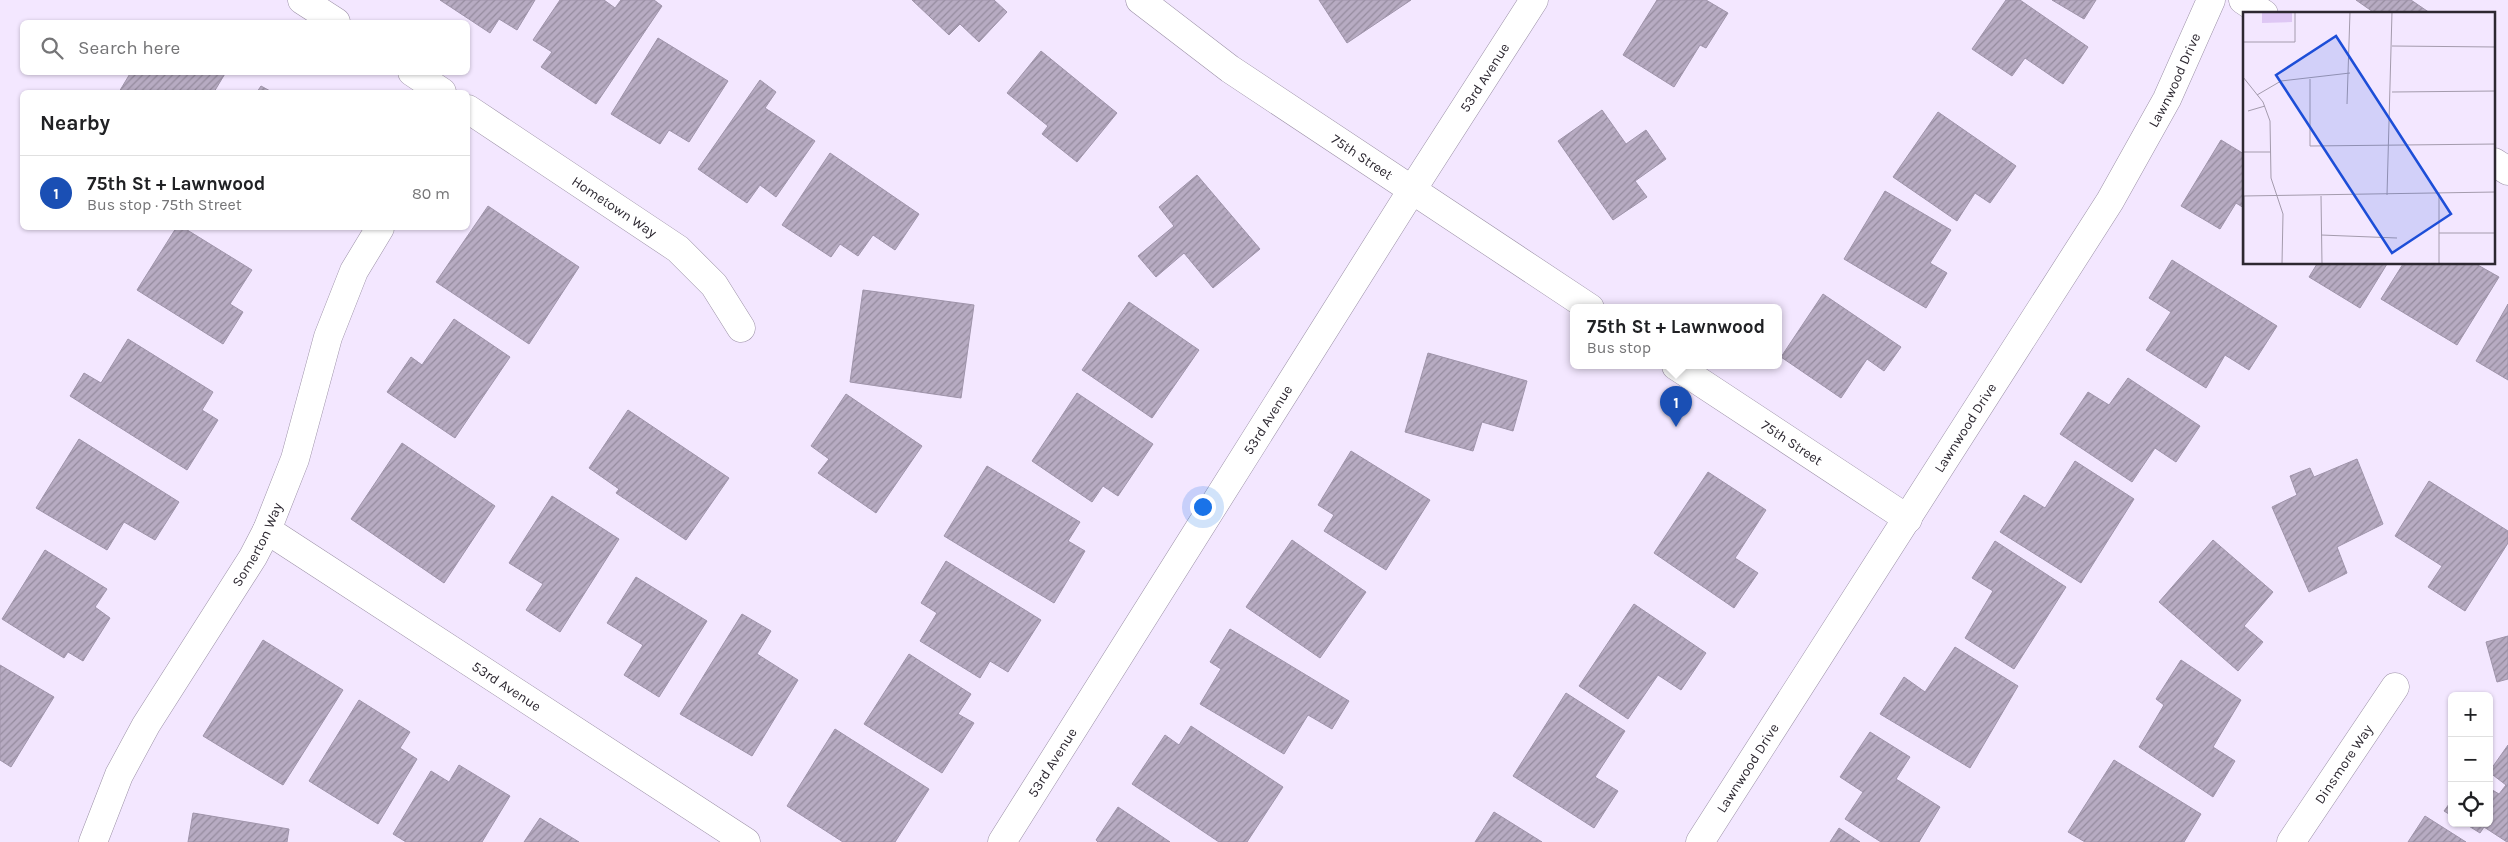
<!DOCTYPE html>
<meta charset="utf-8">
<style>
:root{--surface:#fff;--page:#f2f2f2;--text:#202124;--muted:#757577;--line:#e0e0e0;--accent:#d93025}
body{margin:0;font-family:Karla,sans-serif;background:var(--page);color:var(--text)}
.controls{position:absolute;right:15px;bottom:15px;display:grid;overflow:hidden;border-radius:8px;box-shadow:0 1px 4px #0004}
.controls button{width:45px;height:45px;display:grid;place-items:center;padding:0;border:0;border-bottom:1px solid var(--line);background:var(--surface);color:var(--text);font:25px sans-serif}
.you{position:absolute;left:1202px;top:506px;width:18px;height:18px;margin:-12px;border:4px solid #fff;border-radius:50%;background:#1a73e8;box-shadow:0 0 0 8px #1a73e833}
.badge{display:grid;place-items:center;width:32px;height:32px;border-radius:50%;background:var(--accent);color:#fff;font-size:16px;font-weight:700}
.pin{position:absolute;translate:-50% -41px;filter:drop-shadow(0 1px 2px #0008)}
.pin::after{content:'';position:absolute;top:26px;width:18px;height:15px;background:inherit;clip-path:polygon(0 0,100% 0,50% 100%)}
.popup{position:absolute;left:1570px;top:304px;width:212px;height:65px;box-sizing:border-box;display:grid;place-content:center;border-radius:8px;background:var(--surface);filter:drop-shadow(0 1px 4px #0005);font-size:16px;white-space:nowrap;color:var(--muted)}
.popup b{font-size:19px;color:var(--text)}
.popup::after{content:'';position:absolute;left:50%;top:100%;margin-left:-10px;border:10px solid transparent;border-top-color:var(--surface)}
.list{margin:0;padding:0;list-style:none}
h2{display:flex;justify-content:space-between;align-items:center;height:65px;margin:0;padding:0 20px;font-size:21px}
h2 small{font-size:16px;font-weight:400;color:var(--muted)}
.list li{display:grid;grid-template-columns:32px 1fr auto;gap:15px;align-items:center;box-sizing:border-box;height:75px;padding:0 20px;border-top:1px solid var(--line)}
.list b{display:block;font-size:19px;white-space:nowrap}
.list p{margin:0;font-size:16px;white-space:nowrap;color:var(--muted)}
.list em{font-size:16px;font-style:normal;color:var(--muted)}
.icon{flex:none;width:28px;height:28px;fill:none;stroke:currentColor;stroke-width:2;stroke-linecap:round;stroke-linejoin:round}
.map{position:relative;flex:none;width:2508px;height:842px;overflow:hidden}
.search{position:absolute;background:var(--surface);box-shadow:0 1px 4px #0004;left:20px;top:20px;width:450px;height:55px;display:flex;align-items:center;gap:12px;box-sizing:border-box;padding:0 18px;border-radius:8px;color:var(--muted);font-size:19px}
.panel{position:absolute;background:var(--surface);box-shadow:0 1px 4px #0004;left:20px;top:90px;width:450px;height:140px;border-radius:8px}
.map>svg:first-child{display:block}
</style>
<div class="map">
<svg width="2508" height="842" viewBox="0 0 2508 842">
<defs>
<pattern id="building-hatch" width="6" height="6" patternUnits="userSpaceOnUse" patternTransform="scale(1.25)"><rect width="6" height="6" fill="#b7abc2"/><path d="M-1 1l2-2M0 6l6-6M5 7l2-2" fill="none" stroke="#958b9e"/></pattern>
</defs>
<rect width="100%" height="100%" fill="#f3e7ff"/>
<path fill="url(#building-hatch)" stroke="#9f94aa" d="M440,0h95l-18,30 -18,-11 -9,14z
M560,0h44l11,8 6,-8h33l8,6 -66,98 -55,-37 11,-15 -19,-12z
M912,0h82l13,12 -28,30 -19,-18 -11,11z
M1319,0h92l-64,43z
M1657,0h49l22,13 -22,35 -6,-3 -26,42 -51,-32z
M2006,0h14l68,47 -25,37 -38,-26 -13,18 -40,-27z
M2052,0h44l-12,19z
M2356,0h55l19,13 -54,1z
M658,38l70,43 -39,61 -20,-12 -9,14 -49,-30z
M1041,51l76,62 -40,49 -35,-28 6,-8 -41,-33z
M131,72h95l-12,20h-95z
M760,80l16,12 -11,16 50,33 -39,56 -16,-12 -13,18 -49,-34z
M261,86l11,6h-15z
M1602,110l24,34 20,-14 20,29 -31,22 12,16 -34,23 -55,-79z
M1938,112l78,54 -26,37 -15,-10 -18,28 -64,-44z
M2221,140l23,14v54l-8,-5 -16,26 -39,-23z
M830,153l89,61 -24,36 -22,-15 -15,21 -18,-12 -9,13 -49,-32z
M1197,175l63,74 -47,39 -29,-35 -28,24 -18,-21 36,-30 -15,-19z
M1885,191l66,39 -21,33 17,10 -21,35 -82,-49z
M488,206l91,61 -50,77 -93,-62z
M176,228h8l68,42 -22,34 13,8 -20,32 -86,-54z
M2172,260l105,66 -28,44 -24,-15 -19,33 -60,-38 25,-38 -22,-14z
M2317,264h70l-27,44 -51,-31z
M2403,264h73l23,13 -42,68 -76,-46z
M863,290l111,15 -13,93 -111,-16z
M1823,294l78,53 -17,24 -17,-12 -26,39 -60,-41z
M1129,302l70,48 -47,68 -70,-48z
M2508,304v76l-32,-19z
M454,319l56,38 -55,81 -68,-46 24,-35 11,8z
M128,339l85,53 -11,18 16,10 -31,50 -117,-74 14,-23 17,10z
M1428,353l99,28 -14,50 -31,-9 -9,29 -68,-19z
M2128,378l72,48 -24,36 -21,-14 -23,34 -72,-48 28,-42 21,13z
M1077,393l76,51 -35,52 -15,-10 -11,16 -60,-41z
M846,394l76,52 -46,67 -58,-40 11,-14 -18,-13z
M628,410l101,68 -43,62 -70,-47 3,-4 -30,-21z
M79,439l100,63 -24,38 -31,-18 -17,28 -71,-42z
M402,443l93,63 -51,77 -93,-64z
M1351,451l79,49 -44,70 -62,-39 10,-16 -16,-10z
M2357,459l26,65 -46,23 10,26 -38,19 -37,-85 25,-12 -7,-19 20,-8 4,9z
M2075,461l59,38 -53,84 -81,-51 24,-37 21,13z
M987,466l93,56 -12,19 17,10 -31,52 -110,-67z
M1708,472l58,38 -31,48 23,15 -24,35 -80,-55z
M2429,481l79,50v12l-43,68 -37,-24 14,-21 -47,-30z
M552,496l67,43 -59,93 -34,-22 17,-26 -34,-21z
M1292,540l74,52 -46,66 -74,-51z
M2213,540l60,52 -29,34 19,16 -25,29 -79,-69z
M1995,541l71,46 -52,82 -49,-31 28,-47 -21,-13z
M45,550l62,39 -12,18 15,11 -27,43 -15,-9 -4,6 -62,-39z
M946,561l95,59 -33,52 -18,-11 -10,17 -60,-37 17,-28 -16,-10z
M636,577l71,44 -48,76 -35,-22 19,-30 -36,-22z
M1634,604l72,49 -25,37 -23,-15 -30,44 -49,-33z
M742,614l29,17 -14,23 41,26 -46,76 -72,-42z
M1230,629l119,72 -17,28 -24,-14 -24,39 -84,-50 21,-35 -11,-7z
M2508,636v43l-11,3 -11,-40z
M263,640l80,50 -60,95 -80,-49z
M1955,647l63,39 -48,82 -90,-54 24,-37 21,15z
M909,654l62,40 -13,20 16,9 -32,50 -78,-49z
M2181,660l60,40 -28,47 22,14 -22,36 -74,-50 25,-42 -8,-6z
M0,665l54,32 -43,70 -11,-7z
M1566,693l59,38 -30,46 23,14 -24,37 -81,-52z
M359,700l51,32 -10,16 17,11 -39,65 -69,-43z
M1191,726l92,61 -36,55h-28l-87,-58 33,-49 14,10z
M835,729l94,60 -34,53h-52l-56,-36z
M1870,732l40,25 -14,22 44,28 -21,35h-38l-36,-23 18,-27 -23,-15z
M2508,745v97h-1l-23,-15 -4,6 -16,-10h25v-35l10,6 7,-9 -17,-13z
M2114,760l87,54 -17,28h-99l-17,-10z
M459,765l51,31 -28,46h-76l-13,-8 38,-63 18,11z
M2452,800v16l-8,-5z
M1118,807l52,35h-72l-2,-2z
M1494,812l48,30h-67z
M193,813l96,16 -2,13h-99z
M2425,816l41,26h-58z
M540,818l39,24h-55z
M1839,828l21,14h-30z"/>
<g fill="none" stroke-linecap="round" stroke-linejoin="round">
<g stroke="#9b90a6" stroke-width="29">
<g id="minor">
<path d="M302,0l34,22"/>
<path id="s1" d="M1140,0l90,69 360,239"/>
<path d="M2243,0l21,14"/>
<path d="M412,72l30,20"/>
<path id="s2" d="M468,109l210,140 36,36 27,43"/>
<path d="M2494,162l14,9"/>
<path id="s3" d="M1676,366l232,153"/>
<path id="s4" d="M267,530l479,312"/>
<path id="s5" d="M93,842l26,-67 27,-50 107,-168 14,-27 28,-71 33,-122 26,-66 26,-43"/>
<path id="s6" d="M1002,842l410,-652 122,-190"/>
<path id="s7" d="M1700,842l410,-641 57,-102 44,-99"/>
<path id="s8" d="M2291,842l104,-155"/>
</g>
</g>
<use href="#minor" stroke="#fff" stroke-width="28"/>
</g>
<g text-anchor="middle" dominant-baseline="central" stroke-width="4" stroke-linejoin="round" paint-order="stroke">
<g font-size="14" fill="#2d2831" stroke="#fbf8fd">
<text stroke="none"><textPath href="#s6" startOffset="904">53rd Avenue</textPath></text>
<text stroke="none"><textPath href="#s7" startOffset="898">Lawnwood Drive</textPath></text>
<text stroke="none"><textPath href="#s1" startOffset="272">75th Street</textPath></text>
<text stroke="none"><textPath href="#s2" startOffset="176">Hometown Way</textPath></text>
<text stroke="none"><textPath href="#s6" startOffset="499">53rd Avenue</textPath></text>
<text stroke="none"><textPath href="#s7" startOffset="492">Lawnwood Drive</textPath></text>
<text stroke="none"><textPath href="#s3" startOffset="139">75th Street</textPath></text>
<text stroke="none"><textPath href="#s5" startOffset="341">Somerton Way</textPath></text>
<text stroke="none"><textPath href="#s4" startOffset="286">53rd Avenue</textPath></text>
<text stroke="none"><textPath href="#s6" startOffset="94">53rd Avenue</textPath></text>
<text stroke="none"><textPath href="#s8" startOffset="94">Dinsmore Way</textPath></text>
<text stroke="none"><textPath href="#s7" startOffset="88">Lawnwood Drive</textPath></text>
</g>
</g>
<g transform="translate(2243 12)">
<rect width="252" height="252" fill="#f3e7ff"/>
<path d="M19,0h30v10l-30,1z" fill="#dec7f4"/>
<path fill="none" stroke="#a49bad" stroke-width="1" d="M0,30h52v-30M149,34l104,1M0,65l20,25 7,19 1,57 12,36 -1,50M67,67v67l186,-2M149,80l104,-1M14,83l24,-14 69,-8M104,92l3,-92M5,99l17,-5M0,140h28M196,181v71M144,183l5,-183M0,184l253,-4M78,184l1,68M196,221h57M78,223l76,3M1,252v-68"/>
<path fill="#1d4ed8" fill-opacity="0.15" stroke="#1d4ed8" stroke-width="2.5" d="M93,24l115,178 -59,39 -116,-178z"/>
<rect width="252" height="252" fill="none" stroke="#2d2831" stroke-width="2.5"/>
</g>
</svg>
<div class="controls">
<button>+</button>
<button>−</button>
<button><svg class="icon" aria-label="locate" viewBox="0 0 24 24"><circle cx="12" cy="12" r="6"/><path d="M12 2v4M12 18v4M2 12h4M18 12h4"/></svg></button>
</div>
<div class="you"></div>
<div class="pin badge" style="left:1676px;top:427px;background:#1a4fb4">1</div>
<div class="popup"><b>75th St + Lawnwood</b>Bus stop</div>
<div class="search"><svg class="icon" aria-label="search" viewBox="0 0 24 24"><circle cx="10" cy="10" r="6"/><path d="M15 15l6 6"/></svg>Search here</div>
<section class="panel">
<h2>Nearby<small></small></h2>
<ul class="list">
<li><span class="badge" style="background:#1a4fb4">1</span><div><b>75th St + Lawnwood</b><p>Bus stop · 75th Street</p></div><em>80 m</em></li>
</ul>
</section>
</div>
